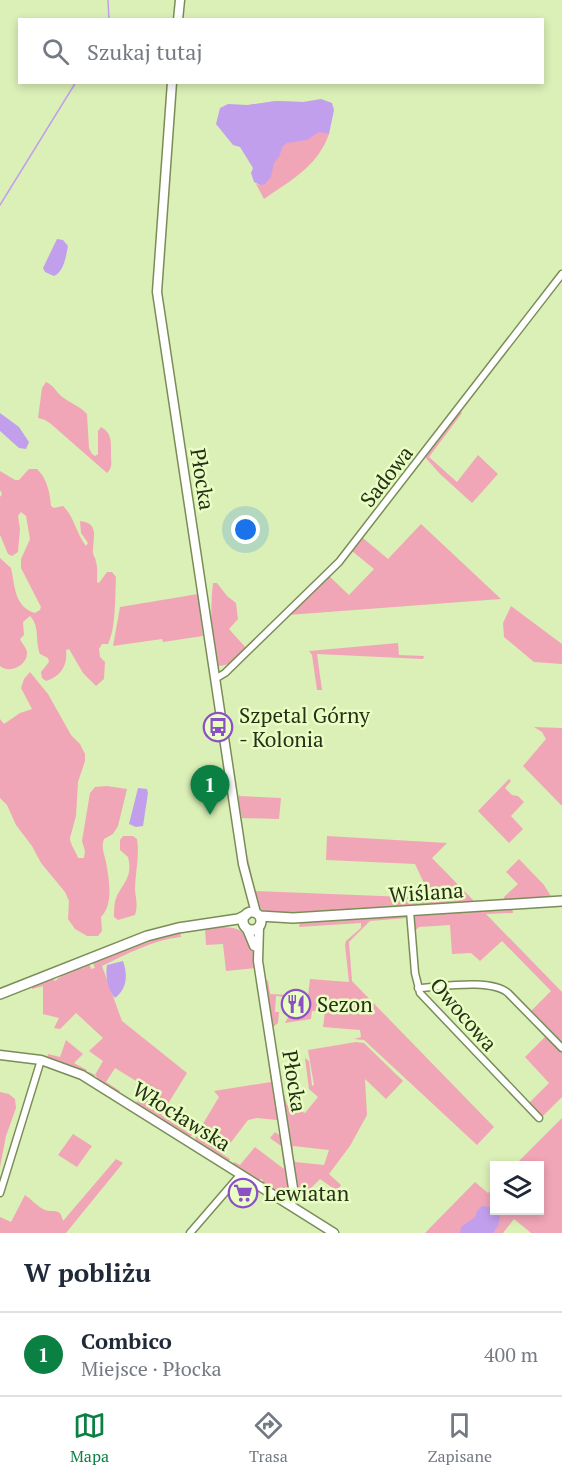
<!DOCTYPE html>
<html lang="pl">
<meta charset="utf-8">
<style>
:root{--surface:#fff;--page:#f2f2f3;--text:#1f2937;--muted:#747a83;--line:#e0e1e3;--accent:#0b8043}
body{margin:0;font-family:"PT Serif",serif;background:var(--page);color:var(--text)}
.controls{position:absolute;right:18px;bottom:18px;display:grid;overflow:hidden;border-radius:0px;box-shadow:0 3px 9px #0003}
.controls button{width:54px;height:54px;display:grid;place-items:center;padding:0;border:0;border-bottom:2px solid var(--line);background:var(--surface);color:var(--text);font:30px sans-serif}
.you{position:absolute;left:246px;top:530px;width:21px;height:21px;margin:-15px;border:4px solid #fff;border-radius:50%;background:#1a73e8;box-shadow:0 0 0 9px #1a73e833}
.badge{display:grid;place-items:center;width:39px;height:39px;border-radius:50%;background:var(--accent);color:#fff;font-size:20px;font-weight:700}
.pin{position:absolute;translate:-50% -50px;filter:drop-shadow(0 2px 3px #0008)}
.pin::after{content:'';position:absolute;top:32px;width:21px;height:18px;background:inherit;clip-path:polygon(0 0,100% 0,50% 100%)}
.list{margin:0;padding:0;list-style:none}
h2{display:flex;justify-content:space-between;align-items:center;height:78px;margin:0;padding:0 24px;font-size:26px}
h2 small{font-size:20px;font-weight:400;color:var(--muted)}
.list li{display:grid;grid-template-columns:39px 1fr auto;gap:18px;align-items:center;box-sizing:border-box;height:84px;padding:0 24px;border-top:2px solid var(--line)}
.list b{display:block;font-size:22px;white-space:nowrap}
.list p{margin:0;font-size:20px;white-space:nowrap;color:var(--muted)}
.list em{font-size:20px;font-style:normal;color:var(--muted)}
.icon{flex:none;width:33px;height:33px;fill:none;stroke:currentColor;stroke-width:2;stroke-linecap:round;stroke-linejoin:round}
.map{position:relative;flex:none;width:562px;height:1233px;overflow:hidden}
.search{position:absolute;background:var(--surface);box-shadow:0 3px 9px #0003;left:18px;right:18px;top:18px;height:66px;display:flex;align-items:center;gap:15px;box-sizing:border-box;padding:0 21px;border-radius:0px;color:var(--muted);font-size:22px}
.sheet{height:162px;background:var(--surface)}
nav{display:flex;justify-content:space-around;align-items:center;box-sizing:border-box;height:84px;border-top:2px solid var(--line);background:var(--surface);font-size:16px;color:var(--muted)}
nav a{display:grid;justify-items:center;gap:3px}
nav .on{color:var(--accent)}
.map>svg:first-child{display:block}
</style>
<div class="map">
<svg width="562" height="1233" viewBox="0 0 562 1233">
<rect width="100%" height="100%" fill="#daf0b6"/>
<path fill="#f1a6b7" d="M276,101l27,1 21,30 5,2c-11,32 -39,47 -65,65l-8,-15 4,1 -25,-80h13z
M46,382c7,3 10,9 15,14 9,7 19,10 26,18l2,34 3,6 3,2 3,-2v-23l3,-4c11,6 10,15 10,27 0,8 2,13 -4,19l-56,-49 -6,-4 -7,-2 4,-30z
M459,411l3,2 -33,44 28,25 21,-27 20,19 -26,29 -32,-29 -16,-18z
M29,469h8c10,9 13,24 14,37l3,2 9,-2c11,10 13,27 23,40l2,-3 -7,-10 -1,-12c21,2 12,19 13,32 1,5 2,3 3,9 2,6 1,13 1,20l2,1 8,-11h5l4,5c-1,18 0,52 -8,67h-6l-3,5 1,8 5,5 -1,17 -8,7 -13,-13 -14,-24 -3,1c2,15 -5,26 -20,31l-4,-3 -1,-6 8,-10 -1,-4 -8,-4c-5,-12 0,-28 -10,-38l-7,6 1,13 -4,4c2,5 7,9 7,14 0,13 -18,21 -27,13v-108l11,10c4,17 3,39 24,45l5,-3 1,-3 -20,-39v-9l9,-20 -4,-23 -5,-4 -3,4 2,13 -2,23 -6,4 -4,-2 -8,-19v-38l2,-3 -2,-4v-19l15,9h4z
M421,524l80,75 -213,16 40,-40 21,20 25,-26 -22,-18 11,-13 25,21z
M213,583h4l10,13 9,7 2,16 -9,10 18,20 -15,14 -11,3 -4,-1c-6,-26 -7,-56 -4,-82z
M198,594l5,42 -40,6 -1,-3 -49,7 7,-39z
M511,606l51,38v20l-28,-2 -30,-25 -1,-14z
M398,643l1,12 25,1 -1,3 -106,-5 5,36h-5l-5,-35 -3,-4z
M30,672l18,22 23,41 9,9 5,10v7l-7,21 -2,34 -6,22c0,7 6,13 8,20h6l1,-7 -3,-10 8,-48 5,-6 12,-1 20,3 -9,37 -5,8 -9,5c-3,9 0,14 2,23 3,17 8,42 -5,55l1,14 -4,5h-11l-12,-7 -7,-10 1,-18 -4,-9 -24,-29 -9,-17 -16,-21 -9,-20 -7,-7v-79l4,5 16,-11 12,-4 -11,-21 3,-9z
M534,727l28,1v78l-39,-40 23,-27 -4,-7z
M509,779l2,2 -6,7 7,7 6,1 6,6 -13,14 12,13 -14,14 -31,-32z
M240,794v2l41,2 -2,21 -37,-1 -4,-20z
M123,836h10l4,3c3,17 -2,34 -2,51 1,9 3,16 0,25l-17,5 -4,-3c0,-5 0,-10 1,-15 4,-17 19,-22 13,-45l-8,-7v-10z
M327,836l120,7 -15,15 41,42v3l-189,11 -20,-2c-14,-13 -14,-42 -17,-59l8,38 176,7 -16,-34 -89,-4z
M519,859l25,26 8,13 -47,4 -1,-5 14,-13 -12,-12z
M512,908l1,5 -27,1 76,78v54l-32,-34 21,-21 -49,-50 -22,20 -9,-8 -19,1 -2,-29 -31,2 -4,4 -2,-17z
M408,916v8l-1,-6 -37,3 -21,21 3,39 142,146 -17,18 -113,-105 -10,-1 7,-2 -1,-7 -37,-3 2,-15 -13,-1 -1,8 -26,4 6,-11 13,-1 1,-12 -29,-3 -1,16h4l-1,11 -5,4 -7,-47 2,1 2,13 38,2 2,-17 39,3 -4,-37 1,-4 15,-13v-5l-62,4 1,-4z
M213,926c7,1 14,1 20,2 16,2 22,26 23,40l-30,3 -3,-27 -17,1 -1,-17z
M180,931l1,6c-28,3 -54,17 -79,29l20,55 65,52 -26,42 31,20 -3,3 -53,-34 1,-3 4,2 8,-14 -34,-21 -9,14 14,9 -2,3 -22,-14 1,-3 -2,-2 -2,3 -6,-4 2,-2 6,3 8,-14 -14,-10 14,-13 -27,-25 -16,16 -6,-1 5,-10 -16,-4v-28l-11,3v-4l21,-6 2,2 13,-10 21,-9 2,7 4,-1 -3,-7 50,-20z
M546,1036l16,16v45l-20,20 -13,-14 20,-20 -24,-26z
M66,1040l17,14 -9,9 13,7 -2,3 -38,-14 1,-5 12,3z
M356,1042l8,1 4,4 35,34 -17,18 -21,-20 2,36 -17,31 -21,28 12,11 -4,6 -17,-12 -12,12 -9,1 -6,-35 2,5 29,3 5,-15 -36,-4 -1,7 -9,-62 4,14 18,8 13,-16 -9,-8 -4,-31 4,3 3,25 2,-1 -6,-35z
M268,1060h2l10,57h-3v3l-20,-2 -9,2 -26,34 8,5 -2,4 -34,-21 2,-4 -1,-1 24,-40 -5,-6 57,-9z
M0,1092l9,2 6,5 1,9 -10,28 -6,31z
M562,1118v115h-31l-17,-14 -11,14h-78l50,-51 13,11 6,-6v23h46v-44l-25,-1z
M279,1130l3,1 8,57 -1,6 -4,3 -23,-14 1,-3 -2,-1 -4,2 -26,-16 3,-3 6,3 15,-18 29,22 -3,-23 -11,-8 5,-6 4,3z
M73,1134l19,12 -15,21 -19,-12z
M116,1159l7,4 -57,70h-66v-16l11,5 14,-27c6,4 13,12 20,15 10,3 15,-3 18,11z"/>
<path fill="#c29fed" d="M321,99l11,4 2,7 -5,24 -10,-2 -12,8 -20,3 -4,3 -4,11 -5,6 -3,14 -6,7 -5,1 -6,-3 -3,-9 2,-5 -13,-21 -7,-2 -17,-21 4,-16 8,-4 20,1 28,-4 27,1z
M57,239l6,1 5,6c-2,10 -4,26 -14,30l-9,-4 -2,-4z
M0,413l19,14 10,15 -3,7 -7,-1 -19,-17z
M138,788l9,1 1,4 -5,33 -7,1 -7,-3z
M123,961c5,14 4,28 -8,37 -7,-8 -10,-22 -8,-33z
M482,1206l9,1 9,10 -2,9 -5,7h-33l1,-6 14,-10 2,-6z"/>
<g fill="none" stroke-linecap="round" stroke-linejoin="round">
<path stroke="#c29fed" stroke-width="1.5" d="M108,0l1,20
M0,205l76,-123"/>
<g stroke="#7a8d58" stroke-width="9">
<path id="street" d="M215,679l10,-6 114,-111 223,-288
M410,911l5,62 5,20 119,125
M418,988c22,-1 73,-10 90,5l54,55
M0,1193l41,-133
M190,1233l51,-59"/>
</g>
<g stroke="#7a8d58" stroke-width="11">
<path id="secondary" d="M178,20l2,-20
M172,82l-15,210 86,572 13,49
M259,927l-1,34 35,227 -2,18
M247,929l7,17
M0,1055l41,5 41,15 252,158"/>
</g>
<g stroke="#7a8d58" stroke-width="12">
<path id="primary" d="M243 921a9 9 0 1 1 18 0a9 9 0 1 1-18 0Z
M260,916l33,2 269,-17
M0,994l147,-58 31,-8 60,-9 8,-4"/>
</g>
<use href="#street" stroke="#fff" stroke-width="6"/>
<use href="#secondary" stroke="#fff" stroke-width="8"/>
<use href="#primary" stroke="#fff" stroke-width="9"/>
</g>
<defs>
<g id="bus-ring" transform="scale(1.5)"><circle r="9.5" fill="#e8fec3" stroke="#8c50c6" stroke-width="1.5"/><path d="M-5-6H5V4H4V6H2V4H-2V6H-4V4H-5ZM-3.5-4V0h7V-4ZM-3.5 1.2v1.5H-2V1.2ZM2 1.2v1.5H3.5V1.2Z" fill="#8c50c6"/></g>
<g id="restaurant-ring" transform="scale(1.5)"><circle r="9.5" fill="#e8fec3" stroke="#8c50c6" stroke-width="1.5"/><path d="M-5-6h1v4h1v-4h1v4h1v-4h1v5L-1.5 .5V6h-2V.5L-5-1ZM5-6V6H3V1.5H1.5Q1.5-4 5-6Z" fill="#8c50c6"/></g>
<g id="supermarket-ring" transform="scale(1.5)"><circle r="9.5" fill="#e8fec3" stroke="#8c50c6" stroke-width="1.5"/><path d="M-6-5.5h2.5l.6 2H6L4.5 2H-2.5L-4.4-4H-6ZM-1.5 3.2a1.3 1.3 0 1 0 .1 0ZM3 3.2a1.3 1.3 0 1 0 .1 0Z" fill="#8c50c6"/></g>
</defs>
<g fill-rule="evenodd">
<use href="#bus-ring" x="218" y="727"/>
<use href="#restaurant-ring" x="296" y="1004"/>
<use href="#supermarket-ring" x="243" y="1193"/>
</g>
<g text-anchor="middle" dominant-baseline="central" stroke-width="5" stroke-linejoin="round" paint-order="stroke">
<g font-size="21" fill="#272f19" stroke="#e8fec3">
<text transform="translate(386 476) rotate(-52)">Sadowa</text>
<text transform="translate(203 479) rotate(81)">Płocka</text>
<text transform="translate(426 892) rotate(-4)">Wiślana</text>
<text transform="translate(464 1014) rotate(49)">Owocowa</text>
<text transform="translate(295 1081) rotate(81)">Płocka</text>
<text transform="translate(182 1116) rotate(32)">Włocławska</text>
</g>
<g font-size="21" fill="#272f19" stroke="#e8fec3" text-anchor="start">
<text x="239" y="715">Szpetal Górny<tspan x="239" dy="24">- Kolonia</tspan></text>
<text x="317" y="1004">Sezon</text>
<text x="264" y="1193">Lewiatan</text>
</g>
</g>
</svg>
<div class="controls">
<button><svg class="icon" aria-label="layers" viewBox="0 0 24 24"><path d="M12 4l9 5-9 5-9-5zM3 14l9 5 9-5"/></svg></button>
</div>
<div class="you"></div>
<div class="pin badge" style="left:210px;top:815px">1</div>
<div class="search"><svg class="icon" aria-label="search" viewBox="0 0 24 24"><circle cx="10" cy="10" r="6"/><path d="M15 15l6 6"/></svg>Szukaj tutaj</div>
</div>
<section class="sheet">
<h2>W pobliżu<small></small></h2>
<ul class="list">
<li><span class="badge">1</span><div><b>Combico</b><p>Miejsce · Płocka</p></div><em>400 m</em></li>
</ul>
</section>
<nav>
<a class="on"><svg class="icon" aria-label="map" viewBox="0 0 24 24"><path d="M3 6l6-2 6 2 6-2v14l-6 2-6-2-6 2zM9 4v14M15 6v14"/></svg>Mapa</a>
<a><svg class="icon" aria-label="directions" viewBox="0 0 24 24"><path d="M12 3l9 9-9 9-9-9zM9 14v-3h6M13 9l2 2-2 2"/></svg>Trasa</a>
<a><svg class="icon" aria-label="saved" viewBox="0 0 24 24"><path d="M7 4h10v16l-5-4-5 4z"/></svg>Zapisane</a>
</nav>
